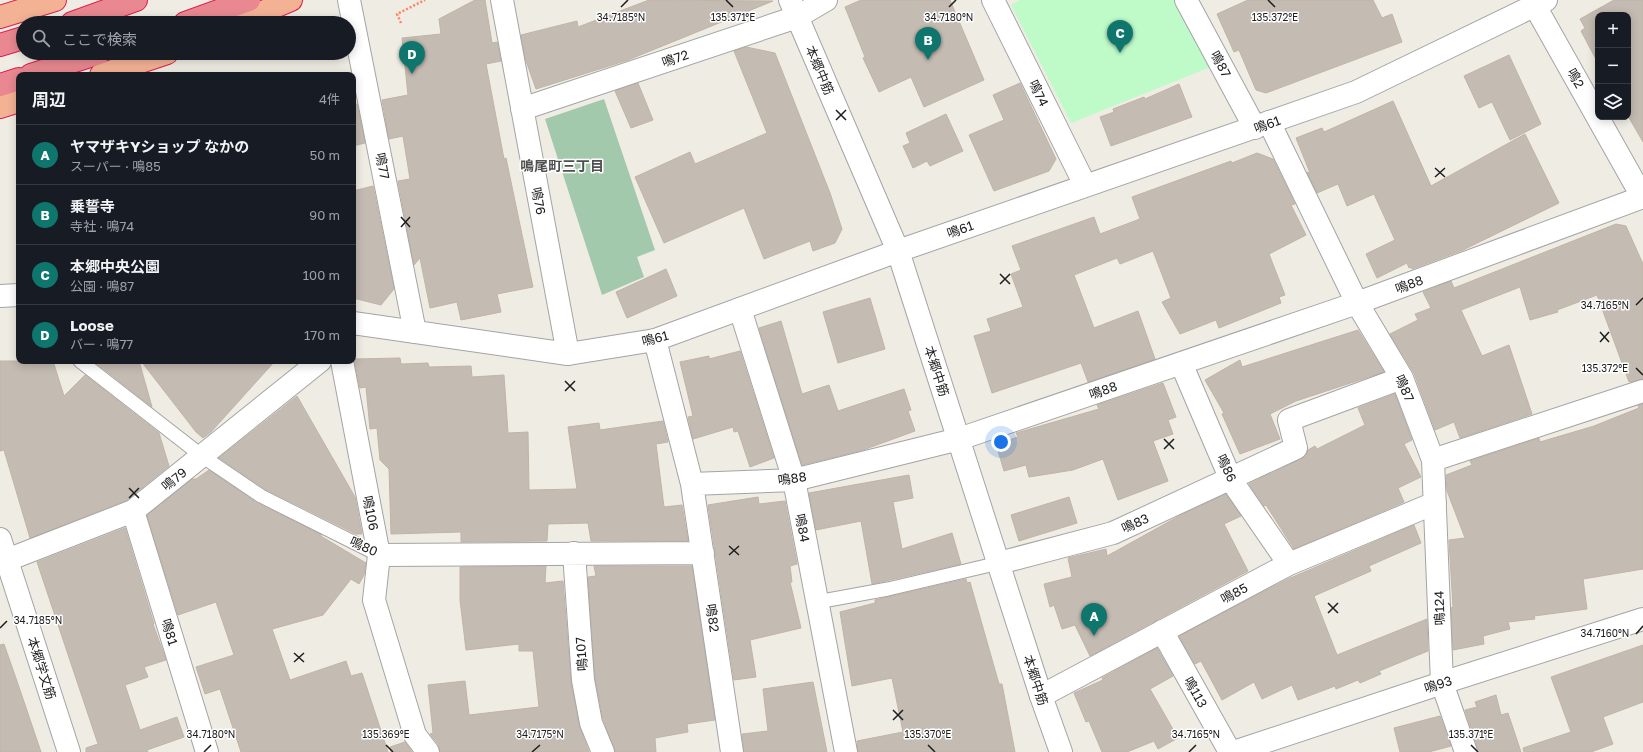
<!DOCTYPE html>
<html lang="ja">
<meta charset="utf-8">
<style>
:root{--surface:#171b24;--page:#20242c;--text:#f1f3f6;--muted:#9ea1a6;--line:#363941;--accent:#0f766e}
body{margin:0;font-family:"Golos Text","Noto Sans JP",sans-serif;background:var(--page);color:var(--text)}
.controls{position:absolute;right:12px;top:12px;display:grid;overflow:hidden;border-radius:8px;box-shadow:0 2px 10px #0003}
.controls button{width:36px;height:36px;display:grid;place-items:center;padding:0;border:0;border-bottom:1px solid var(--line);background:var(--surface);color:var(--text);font:20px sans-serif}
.you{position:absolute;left:1001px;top:442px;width:14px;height:14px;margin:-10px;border:3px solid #fff;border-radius:50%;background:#1a73e8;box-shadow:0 0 0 6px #1a73e833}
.badge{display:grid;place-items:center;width:26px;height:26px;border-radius:50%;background:var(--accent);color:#fff;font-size:13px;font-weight:700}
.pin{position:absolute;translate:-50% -33px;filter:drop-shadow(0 1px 2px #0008)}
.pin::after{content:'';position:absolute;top:21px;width:14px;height:12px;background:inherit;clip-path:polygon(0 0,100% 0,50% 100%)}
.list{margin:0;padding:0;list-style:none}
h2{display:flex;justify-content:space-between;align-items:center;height:52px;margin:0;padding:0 16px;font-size:17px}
h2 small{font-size:13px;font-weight:400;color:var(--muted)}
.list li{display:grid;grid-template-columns:26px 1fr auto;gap:12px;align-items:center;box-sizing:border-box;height:60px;padding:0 16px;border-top:1px solid var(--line)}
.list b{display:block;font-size:15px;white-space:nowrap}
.list p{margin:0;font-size:13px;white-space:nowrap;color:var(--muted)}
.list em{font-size:13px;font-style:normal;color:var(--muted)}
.icon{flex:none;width:22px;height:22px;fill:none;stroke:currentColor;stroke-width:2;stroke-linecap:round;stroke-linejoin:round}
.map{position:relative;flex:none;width:1643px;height:752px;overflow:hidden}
.search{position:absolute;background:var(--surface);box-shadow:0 2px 10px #0003;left:16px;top:16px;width:340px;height:44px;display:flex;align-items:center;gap:10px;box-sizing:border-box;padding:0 14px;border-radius:22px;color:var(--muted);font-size:15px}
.panel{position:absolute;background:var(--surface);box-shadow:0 2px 10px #0003;left:16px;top:72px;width:340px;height:292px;border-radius:8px}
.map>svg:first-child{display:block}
</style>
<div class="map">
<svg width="1643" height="752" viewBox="0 0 1643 752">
<rect width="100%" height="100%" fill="#efece3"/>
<path fill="#a3c9ad" d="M604,99l51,151 -18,7 7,20 -42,18 -57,-176z"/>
<path fill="#befbc9" d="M1020,0h159l34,66 -142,57 -60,-118z"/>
<path fill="#c4bbb2" stroke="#c1b4a5" d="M475,0h10l7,43 5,-1 4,19 -15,3 18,95 2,-1 27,129 -36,7 4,18 -40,8 -4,-18 -27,6 -10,-50 -6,7 -16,-84 12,-2 -7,-43 -14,3 -7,-39 26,-5 -6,-57 39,-4 -2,-15z
M649,0l124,1 -145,59 -92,29 -11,-31 -4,-23 56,-14 1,6z
M861,0h89l34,80 -60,27 -13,-30 -32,15 -16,-34 2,-1 -20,-50z
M1248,0h125l9,18 10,-4 10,28 -136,51 -10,-3 -17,-40 -5,2 -17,-38z
M1614,0h29v142l-15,-26v-101h-30v48l-17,-32 4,-3 -5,-9z
M746,47l29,6 55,140 12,36 -7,14 -22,8 -3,-10 -46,18 -20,-51 -80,35 -29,-66 55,-25 5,12 72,-31 -33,-82z
M1509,55l32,69 -31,16 -18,-38 -13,6 -15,-32z
M638,83l15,37 -22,8 -16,-37z
M1020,83l36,76 -7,12 -55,20 -25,-56 35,-15 -11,-25z
M1179,84l13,33 -81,29 -11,-29 14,-5 -1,-3 31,-12 1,2z
M1393,101l38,85 94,-52 34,69 -96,47 -51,19 -1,-2 -2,1 -2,-5 -30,15 -11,-24 29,-14 -21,-46 -27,12 -9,-22 -21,9 -10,-21 3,1 -14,-35 26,-10 2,4z
M357,104l8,39 -12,3v-41z
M946,114l17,37 -33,15 -3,-5 -14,7 -10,-22 7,-3 -4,-10z
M1257,153l16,6 22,45 -4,1 15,30 -37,19 16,41 -6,2 2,6 -62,25 -3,-8 -36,14 -18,-32 9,-4 -18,-47 -33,13 -3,-6 -43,17 20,53 44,-17 17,48 -67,23 -7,-19 -89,30 -18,-57 17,-5 -4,-12 36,-12 -12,-33 10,-4 -9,-24 82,-29 6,17 40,-15 -8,-22 99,-36 1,2z
M373,186l21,103 -13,16 -28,-7v-107z
M1616,224l10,2 17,38v115l-14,3 -32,-87 -40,15 1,2 -28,8 -10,-33 -59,23 21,46 27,-11 23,69 -72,24 -6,-16 -19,8 -21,-57 -24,-39 28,-14 -3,-6 16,-6 -8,-16 28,-11 3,7z
M666,269l11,27 -50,22 -11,-26z
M870,298l15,51 -47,14 -15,-51z
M781,321l21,73 27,-9 9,26 66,-22 7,21 -3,1 7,20 -52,19 -61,15 -43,-137z
M1358,330l26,42 -88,29 -26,13 10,25 -40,15 -18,-40 2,-1 -19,-33 35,-20 2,7z
M740,351l34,107 -24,9 -12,-36 -4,1 -1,-5 -40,12 -5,-22 5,-1 -13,-54 29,-6v3z
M400,358l1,6 27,-1 1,4 42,-1 1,11 32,-2 4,58 20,-1 1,58 48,-1 -9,-62 31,-4 1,7 63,-9 5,21 -12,2 8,63 18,-2 6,36h-97l-3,-18 -40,1 -1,17 -86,1v-10l-70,2 -2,-65 -9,-9 -3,-32 -7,1 -4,-42 -6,1 -6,-29z
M0,361h53l11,35 21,-21 74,58 10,33 -42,34 -97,38 -26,-88 -4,1z
M98,361h41l13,46 -56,-44z
M141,361h134l-64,71 -8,6 -7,-6z
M1163,383l13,34 -8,3 5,14 -20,7 15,40 -50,19 -15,-41 -30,11 -44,7 -3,-12 -22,6 -8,-27 22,-7 -2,-4 83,-24 -2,-4z
M1395,394l17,46 -8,4 17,33 -23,11 6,14 -110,47 -28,-44 -2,1 -15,-22 52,-25 5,-3 2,-6 7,-4 2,3 48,-24 -7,-17z
M297,396l58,101 7,37h-6l-91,-45 -46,-31z
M1643,404v165l-60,10 4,30 -53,7 1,3 -27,3 2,7 -27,7 1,8 -31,6 -2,-42 2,-1 -4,-67 16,-2 -18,-47 -1,-16 26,-10 -2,-4 69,-23 1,4 54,-16 45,-18 -1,-2z
M209,470l48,33 65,32h-3l47,28 -2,12 -5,9 -8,-5 -28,36 -51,14 18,51 56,-19 5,15 11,-3 26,79h-147l-21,-63 -15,5 -9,-27 38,-12 -18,-53 -38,13 -31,-100 45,-36h4z
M909,475l4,23 -20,4 9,47 50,-16 9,31 -89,20 -11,-63 -45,9 -7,-37z
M1226,494l15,22 -17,8 24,47 -158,85 -15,-31 -13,4 -8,-24 -4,2 -6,-23 28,-7 -4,-19 38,-9 1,7 74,-41z
M758,497l1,7 26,-3 12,63 -7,2 2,16h-2l11,46 -51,12 6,37 -22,3 -26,-175z
M1069,497l8,26 -58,18 -8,-26z
M1414,525l7,18 -52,23 2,5 -57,25 23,59 90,-36 1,32 -49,20 2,3 -21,9 -2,-3 -22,9 -1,-3 -37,14 -6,-15 -30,14 -8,-17 -32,18 -21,-39 -6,3 -16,-28 109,-57z
M125,528l29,96h-1l13,36 -22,7 4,10 -23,8 15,45 37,-13 7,20 -37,13 1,2h-62v-4l12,-4 -61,-182z
M546,566l-1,17 18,-2 8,101 8,43 10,27h-149l-2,-8 -8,-10 3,-1 -5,-48 37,-4 4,34 70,-8 -6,-56h-14v-7l-53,6 -6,-50v-33z
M594,566h98l23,154 -28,4 1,8 -33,6 1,14h-41l-12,-33 -8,-41 -7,-101 8,-1z
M966,579l1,4 3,-1 29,102h3l13,68h-157l-1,-11 46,-9 -11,-54 -40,8 -12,-74 35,-9v-3z
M4,644l15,43 22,65h-41v-107z
M1643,645v57l-40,15 10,27 -22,8h-67l-1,-4 48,-16 -20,-55z
M1157,648l16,28 -23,13 28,49 -20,11 -4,-8 -27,11h-25l-13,-31 -3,1 -12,-29 29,-13 -1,-2z
M813,682l14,70h-83l-2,-18 26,-3 -5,-42z
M1496,695l5,20 7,-2 13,39h-42l-14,-42 12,-3 -2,-5z
M1440,716l11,30 -22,6h-29l-6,-24z
M405,742l7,10h-21l-1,-5z"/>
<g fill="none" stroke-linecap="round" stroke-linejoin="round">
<g stroke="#a4a4a4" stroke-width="15">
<path id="service" d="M80,361l122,95 59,40 118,59
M817,602l71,-13 111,-26"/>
</g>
<g stroke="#a4a4a4" stroke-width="24">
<path id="minor" d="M349,0l66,332
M502,0l66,354
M993,0l92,185
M1186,0l69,128
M1535,6l108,192
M522,109l275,-92 29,-17
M1269,122l88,181 45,75 31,82 9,223 24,69
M740,309l54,171 52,272
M655,340l37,144 102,-4 165,-41 398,-136 286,-106
M342,361l37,194 -5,45 41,135 13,17
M1181,363l50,117 58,84
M1433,460l210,-69
M692,484l40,268
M133,511l74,241
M574,553l9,127 8,43 12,29
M379,555l324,-2
M7,560l126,-49 187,-150
M999,563l114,-30 183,-85 -7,-28 113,-42
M1162,631l68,121
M1041,696l248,-132 146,-61"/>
</g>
<g stroke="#a4a4a4" stroke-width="24">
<path id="tertiary" d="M790,0l108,251 143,445 20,56
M0,296l19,-1
M353,323l215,31 87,-14 243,-89 458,-159 190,-92
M0,539l69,213
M1234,752l208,-69 201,-64"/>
</g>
<g stroke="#df1e4e" stroke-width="24">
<path id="trunk" d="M0,17l55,-17
M237,23l54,-23
M101,75l66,-22
M0,107l19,-6"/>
</g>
<g stroke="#df1e4e" stroke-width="24">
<path id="motorway" d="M72,23l64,-23
M185,23l64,-23
M0,45l23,-7
M31,75l68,-22
M0,85l19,-6"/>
</g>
<path stroke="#fe8365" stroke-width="2.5" stroke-dasharray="2 2" stroke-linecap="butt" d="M401,23l-4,-9 28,-14"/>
<use href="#service" stroke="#fff" stroke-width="13"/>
<use href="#minor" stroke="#fff" stroke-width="22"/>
<use href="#tertiary" stroke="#fff" stroke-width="22"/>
<use href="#trunk" stroke="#f4b294" stroke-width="22"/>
<use href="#motorway" stroke="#e98890" stroke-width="22"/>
</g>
<path fill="none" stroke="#1d1d1d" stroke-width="1.5" d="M726,0l7,7M1268,0l7,7M621,7l7,-7M949,7l7,-7M836,110l10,10M836,120l10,-10M1435,168l10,9M1435,177l10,-9M401,217l9,10M401,227l9,-10M1000,274l10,10M1000,284l10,-10M1636,305l7,-7M1600,332l9,10M1600,342l9,-10M1636,368l7,7M565,381l10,10M565,391l10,-10M1164,439l10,10M1164,449l10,-10M129,488l10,10M129,498l10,-10M729,546l10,9M729,555l10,-9M1328,603l10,10M1328,613l10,-10M0,628l7,-7M1636,634l7,-8M294,653l10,9M294,662l10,-9M893,710l10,10M893,720l10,-10M386,745l7,7M928,745l7,7M1471,745l7,7M204,752l7,-7M532,752l8,-7M1189,752l7,-7"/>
<g text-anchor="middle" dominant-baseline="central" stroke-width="3" stroke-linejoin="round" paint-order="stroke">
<g font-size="13" fill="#1d1d1d" stroke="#fff">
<text transform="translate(675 58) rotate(-19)">鳴72</text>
<text transform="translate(1221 64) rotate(62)">鳴87</text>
<text transform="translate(820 70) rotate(67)">本郷中筋</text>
<text transform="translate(1576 78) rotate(61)">鳴2</text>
<text transform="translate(1039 93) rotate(64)">鳴74</text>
<text transform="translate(1267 124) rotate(-20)">鳴61</text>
<text transform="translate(383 166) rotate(79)">鳴77</text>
<text transform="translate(539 201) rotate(79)">鳴76</text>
<text transform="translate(960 229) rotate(-19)">鳴61</text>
<text transform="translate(1409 284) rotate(-20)">鳴88</text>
<text transform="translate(655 338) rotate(-15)">鳴61</text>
<text transform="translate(937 371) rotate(72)">本郷中筋</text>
<text transform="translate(1405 388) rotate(66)">鳴87</text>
<text transform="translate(1103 390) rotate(-19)">鳴88</text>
<text transform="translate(1227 468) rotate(65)">鳴86</text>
<text transform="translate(792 478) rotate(-8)">鳴88</text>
<text transform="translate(174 479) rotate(-39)">鳴79</text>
<text transform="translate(371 513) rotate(79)">鳴106</text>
<text transform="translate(1135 523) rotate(-24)">鳴83</text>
<text transform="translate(803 528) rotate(79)">鳴84</text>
<text transform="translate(364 546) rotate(24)">鳴80</text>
<text transform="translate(1234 593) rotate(-28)">鳴85</text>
<text transform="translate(1439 608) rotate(-92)">鳴124</text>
<text transform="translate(713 618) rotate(82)">鳴82</text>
<text transform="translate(170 632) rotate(73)">鳴81</text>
<text transform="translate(581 654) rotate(-94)">鳴107</text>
<text transform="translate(42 668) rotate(72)">本郷学文筋</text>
<text transform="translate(1036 680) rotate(72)">本郷中筋</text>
<text transform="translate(1438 684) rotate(-18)">鳴93</text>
<text transform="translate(1196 692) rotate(61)">鳴113</text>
</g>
<g font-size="14" font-weight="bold" fill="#505050" stroke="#fff">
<text x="562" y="165">鳴尾町三丁目</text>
</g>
</g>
<g font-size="10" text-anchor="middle" fill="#1d1d1d" stroke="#fff" stroke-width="3" stroke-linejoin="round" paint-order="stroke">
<text x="733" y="21">135.371°E</text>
<text x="621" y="21">34.7185°N</text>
<text x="949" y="21">34.7180°N</text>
<text x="1275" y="21">135.372°E</text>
<text x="1605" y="309">34.7165°N</text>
<text x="1605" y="372">135.372°E</text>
<text x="38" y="624">34.7185°N</text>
<text x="1605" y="637">34.7160°N</text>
<text x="211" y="738">34.7180°N</text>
<text x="540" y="738">34.7175°N</text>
<text x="1196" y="738">34.7165°N</text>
<text x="386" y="738">135.369°E</text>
<text x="928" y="738">135.370°E</text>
<text x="1471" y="738">135.371°E</text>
</g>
</svg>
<div class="controls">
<button>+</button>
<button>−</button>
<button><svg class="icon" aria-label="layers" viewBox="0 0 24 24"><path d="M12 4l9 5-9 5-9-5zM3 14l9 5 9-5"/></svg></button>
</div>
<div class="you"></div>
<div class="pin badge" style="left:1094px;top:636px">A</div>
<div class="pin badge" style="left:928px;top:60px">B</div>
<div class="pin badge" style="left:1120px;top:53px">C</div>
<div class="pin badge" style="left:412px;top:74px">D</div>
<div class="search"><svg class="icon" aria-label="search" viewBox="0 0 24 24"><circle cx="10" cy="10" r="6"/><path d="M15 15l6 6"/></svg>ここで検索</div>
<section class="panel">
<h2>周辺<small>4件</small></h2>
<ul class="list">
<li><span class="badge">A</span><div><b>ヤマザキYショップ なかの</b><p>スーパー · 鳴85</p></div><em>50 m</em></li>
<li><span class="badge">B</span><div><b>乗誓寺</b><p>寺社 · 鳴74</p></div><em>90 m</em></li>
<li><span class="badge">C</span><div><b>本郷中央公園</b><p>公園 · 鳴87</p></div><em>100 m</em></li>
<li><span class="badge">D</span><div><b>Loose</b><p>バー · 鳴77</p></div><em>170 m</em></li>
</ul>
</section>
</div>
